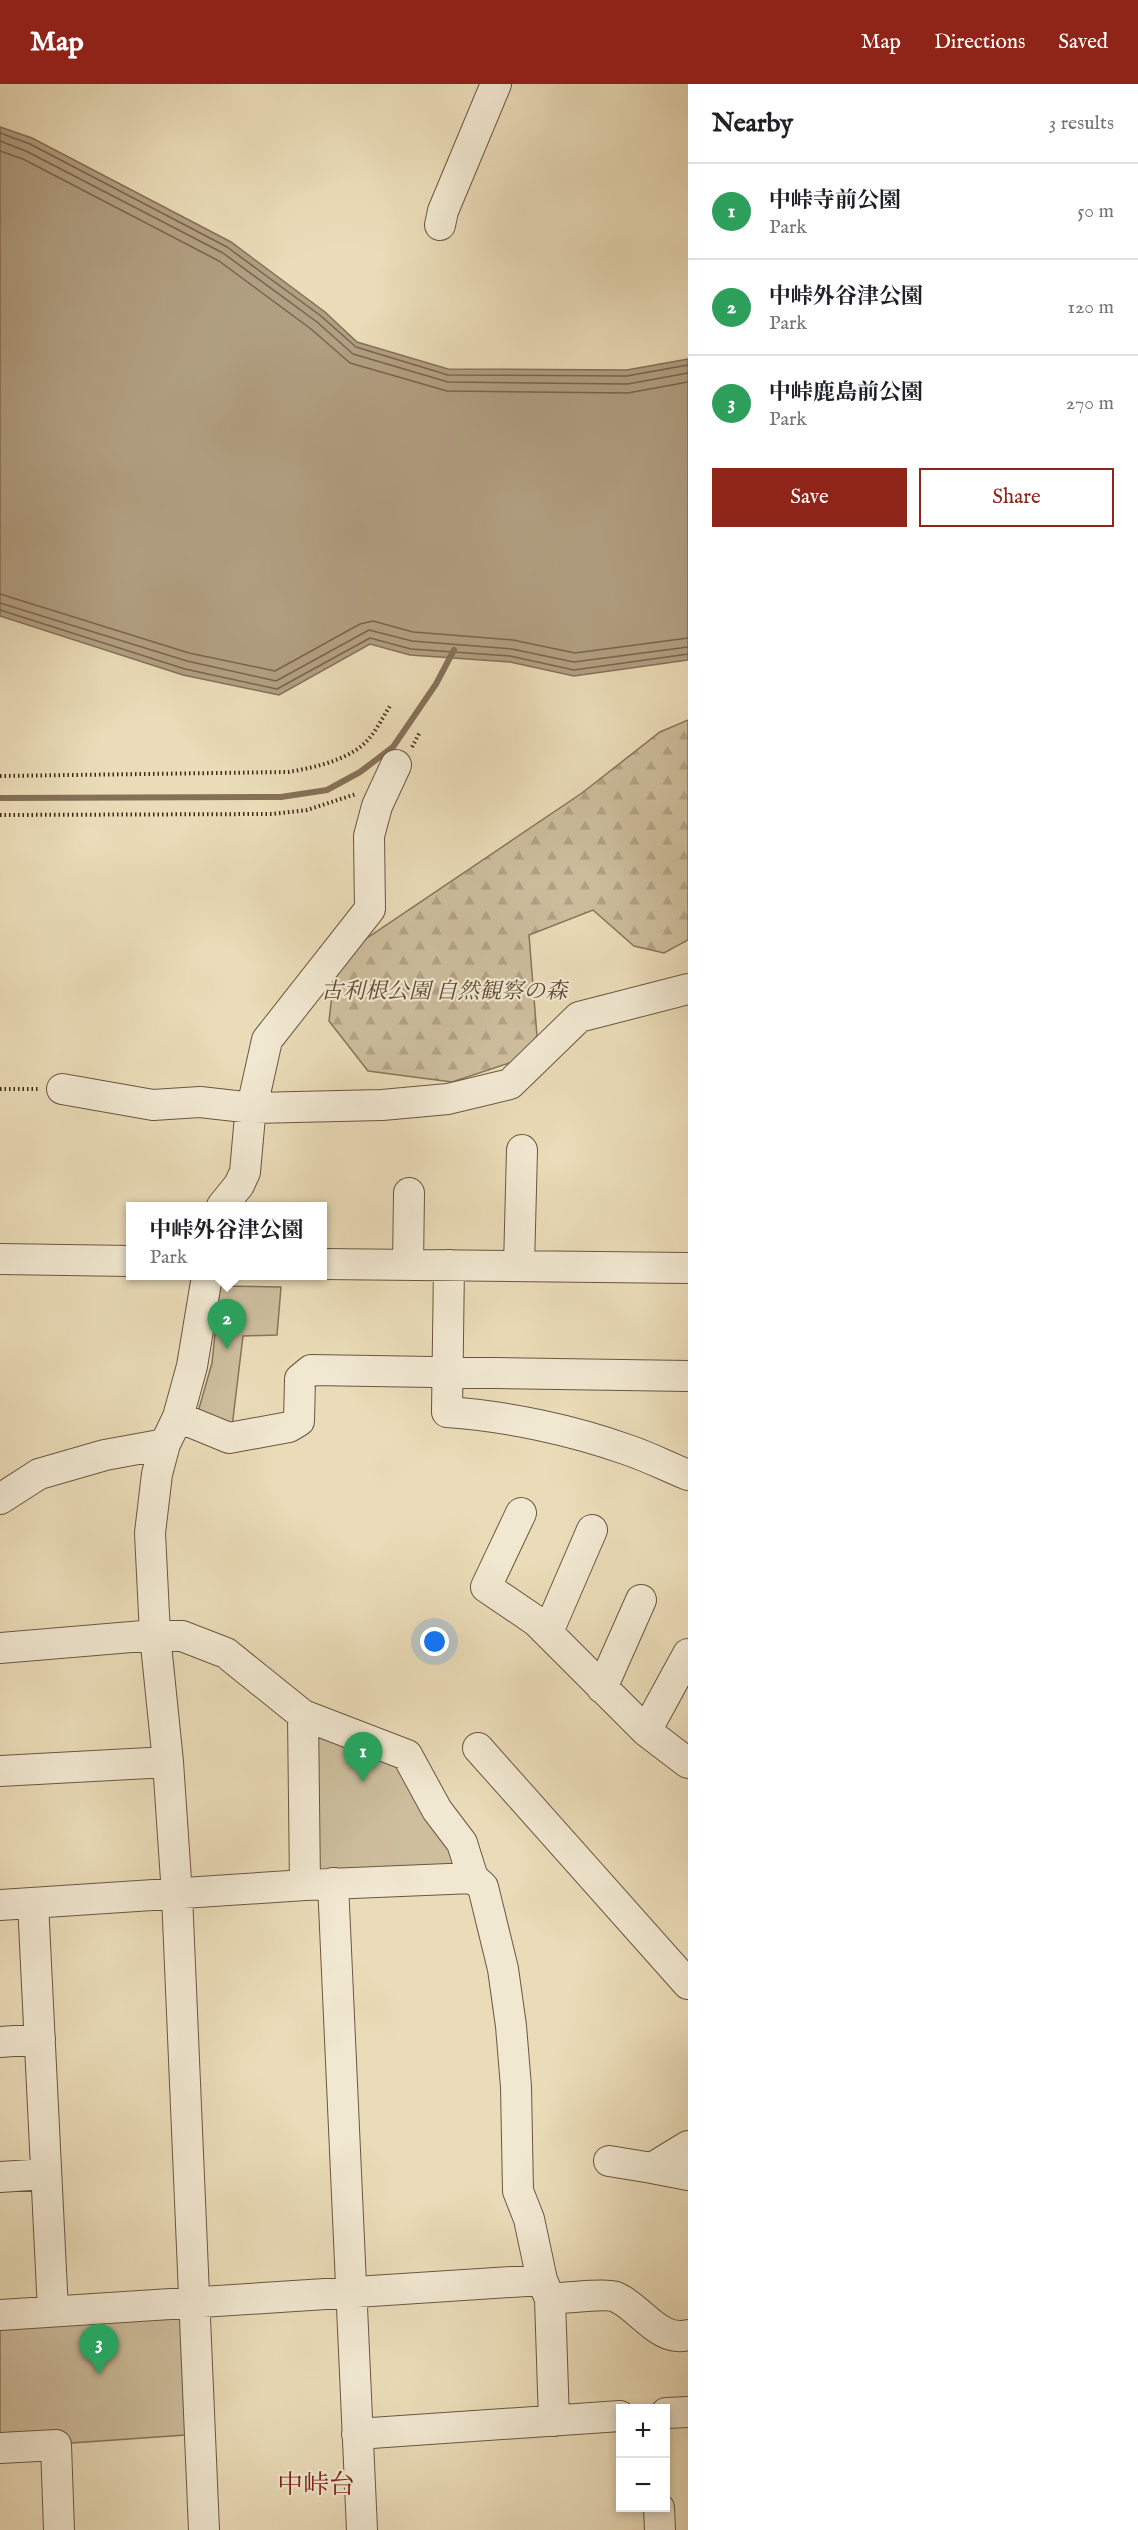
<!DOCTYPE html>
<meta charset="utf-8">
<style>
:root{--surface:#fff;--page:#f2f2f2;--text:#202124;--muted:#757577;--line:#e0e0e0;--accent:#8f2418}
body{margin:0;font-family:"IM FELL English","Noto Serif JP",serif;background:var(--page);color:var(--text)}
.controls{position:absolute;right:18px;bottom:18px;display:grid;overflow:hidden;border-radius:0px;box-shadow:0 3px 9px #0003}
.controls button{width:54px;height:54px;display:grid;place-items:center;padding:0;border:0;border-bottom:2px solid var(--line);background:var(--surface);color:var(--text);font:30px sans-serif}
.you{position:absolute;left:435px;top:1558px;width:21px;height:21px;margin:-15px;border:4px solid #fff;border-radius:50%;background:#1a73e8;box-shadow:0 0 0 9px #1a73e833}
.badge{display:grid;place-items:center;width:39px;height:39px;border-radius:50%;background:var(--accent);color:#fff;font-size:20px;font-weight:700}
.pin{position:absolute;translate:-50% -50px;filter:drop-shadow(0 2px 3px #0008)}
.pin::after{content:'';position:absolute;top:32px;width:21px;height:18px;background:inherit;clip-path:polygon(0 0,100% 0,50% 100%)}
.popup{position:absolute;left:126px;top:1118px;width:201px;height:78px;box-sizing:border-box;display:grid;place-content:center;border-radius:0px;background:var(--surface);filter:drop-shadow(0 2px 4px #0005);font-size:20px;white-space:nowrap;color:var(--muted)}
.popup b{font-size:22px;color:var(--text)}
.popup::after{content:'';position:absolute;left:50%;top:100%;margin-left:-12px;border:12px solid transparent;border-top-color:var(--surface)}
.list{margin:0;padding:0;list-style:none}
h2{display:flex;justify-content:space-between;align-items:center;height:78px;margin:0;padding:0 24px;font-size:26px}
h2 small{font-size:20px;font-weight:400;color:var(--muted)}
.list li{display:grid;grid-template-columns:39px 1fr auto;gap:18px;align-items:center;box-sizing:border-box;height:96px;padding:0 24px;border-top:2px solid var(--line)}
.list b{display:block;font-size:22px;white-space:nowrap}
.list p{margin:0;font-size:20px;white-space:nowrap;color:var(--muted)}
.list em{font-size:20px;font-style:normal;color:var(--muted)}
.actions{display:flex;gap:12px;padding:18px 24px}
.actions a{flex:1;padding:14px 0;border:2px solid var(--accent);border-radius:0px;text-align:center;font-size:21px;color:var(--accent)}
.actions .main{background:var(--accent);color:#fff}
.map{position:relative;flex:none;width:688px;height:2446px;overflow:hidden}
header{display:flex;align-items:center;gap:36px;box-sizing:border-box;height:84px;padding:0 30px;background:var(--accent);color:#fff}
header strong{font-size:28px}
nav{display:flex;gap:33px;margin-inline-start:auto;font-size:21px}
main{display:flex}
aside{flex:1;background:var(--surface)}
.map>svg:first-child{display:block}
</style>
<header>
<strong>Map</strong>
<nav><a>Map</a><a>Directions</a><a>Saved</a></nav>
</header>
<main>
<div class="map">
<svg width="688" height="2446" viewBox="0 0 688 2446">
<defs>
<pattern id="forest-firs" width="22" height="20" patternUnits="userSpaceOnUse" patternTransform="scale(1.5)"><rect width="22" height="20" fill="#cdbe9d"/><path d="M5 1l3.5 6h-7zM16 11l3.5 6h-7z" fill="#b1a386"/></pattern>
</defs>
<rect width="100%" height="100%" fill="#eadcb8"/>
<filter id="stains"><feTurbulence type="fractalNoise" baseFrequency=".00333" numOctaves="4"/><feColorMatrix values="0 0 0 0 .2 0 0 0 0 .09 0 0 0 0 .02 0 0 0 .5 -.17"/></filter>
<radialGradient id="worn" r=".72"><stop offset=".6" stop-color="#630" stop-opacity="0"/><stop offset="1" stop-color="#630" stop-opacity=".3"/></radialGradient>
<path fill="#cdbe9d" stroke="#88745a" stroke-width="1.5" d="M220,1202l61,1 -4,48 -34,1 -11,91 -34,-15 14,-49z
M303,1631l104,40 66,123 -168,7z
M194,2217l6,133 -200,14v-133z"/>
<path fill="url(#forest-firs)" stroke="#88745a" stroke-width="1.5" d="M688,636v220l-24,13 -30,-7 -41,-36 -64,25 8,101 -19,24 -66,22 -84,-11 -39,-50 7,-62 246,-166 78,-61z"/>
<path fill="#b19f82" stroke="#857058" stroke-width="1.5" d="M0,43l32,11 199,104 94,70 32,30 91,27 179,1 61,-11v301l-114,16 -64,-14 -100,-7 -40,-11 -91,51 -96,-20 -183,-59z"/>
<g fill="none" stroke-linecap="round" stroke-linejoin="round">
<path stroke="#7a644d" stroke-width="1.5" d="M0,49l30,11 197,103 94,69 35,31 92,28 179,1 61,-11
M0,57l26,10 197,102 94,69 36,32 95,28 180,2 60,-11
M0,67l23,8 196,102 92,68 39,34 97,28 181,2 60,-11
M0,510l189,59 86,18 85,-47 13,-3 40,11 100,8 62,13 113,-15
M0,519l187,58 89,20 93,-51 43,11 100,8 62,13 114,-15
M0,526l185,59 92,20 93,-51 41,11 99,7 64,14 114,-16"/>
<path stroke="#857058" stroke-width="6" d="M0,714l281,-1 46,-7 33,-18 33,-25 43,-63 18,-34"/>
<g stroke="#6c5640" stroke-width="32">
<path id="minor" d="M440,141l3,-14 53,-127
M62,1005l91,16 47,-3 53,6 129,-3 66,-6 62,-15 69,-67 109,-28
M222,1122l17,-21 6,-13 5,-56 17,-76 103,-131 -1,-73 8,-30 19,-41
M0,1175l131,2
M323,1180l365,4
M408,1181l1,-72
M449,1181l-2,147c59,4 125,18 181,38 21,7 40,17 60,25
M519,1182l3,-116
M178,1333l51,21 60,-11 10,-6 1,-42 11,-9 377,6
M0,1415l39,-25 66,-19 60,-11
M521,1429l-35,74 50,34 110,110 42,32
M548,1548l44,-102
M0,1564l155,-13 27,1 44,17 77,62 2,170
M602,1604l39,-88
M303,1631l104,40 30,55 25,33 11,35
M646,1647l42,-77
M478,1664l210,236
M0,1687l168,-9
M333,1799l29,647
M33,1819l20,408
M0,1821l305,-20 168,-7 10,9 20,82 8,57 5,61 2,104 11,28 13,61 8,19 4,122
M0,1958l40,-3
M609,2077l43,7 36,-22
M652,2084l36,7
M0,2093l46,-3
M550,2215c13,-1 57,-6 66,-2 24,10 43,46 72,38
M0,2231l542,-35
M666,2329l22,-1
M357,2350l263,-18
M0,2364l56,-3 3,85
M659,2424l1,22
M204,2446l-27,-635 -9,-133 -13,-127 -5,-102 7,-59 8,-30 13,-27 14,-51 15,-90"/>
</g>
<path stroke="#422a18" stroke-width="4" stroke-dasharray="1.5 3" stroke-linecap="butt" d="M412,663l8,-15
M0,692l288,-4c24,-4 51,-10 71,-24 14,-10 22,-28 31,-42
M0,731l272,-1 35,-4 49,-16
M0,1005h38"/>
<use href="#minor" stroke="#f1e8d1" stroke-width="30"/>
</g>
<g text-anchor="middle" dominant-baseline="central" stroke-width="4.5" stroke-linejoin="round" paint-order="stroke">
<g font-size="22" font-style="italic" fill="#5e4833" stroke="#f1e8d1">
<text x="444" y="908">古利根公園 自然観察の森</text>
</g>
<g font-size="26" fill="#7a1f14" stroke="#f1e8d1">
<text x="316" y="2401">中峠台</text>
</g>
</g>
<rect width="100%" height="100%" filter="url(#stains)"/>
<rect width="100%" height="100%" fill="url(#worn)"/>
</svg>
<div class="controls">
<button>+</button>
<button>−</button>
</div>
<div class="you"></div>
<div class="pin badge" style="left:363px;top:1698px;background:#2e9e5b">1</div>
<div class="pin badge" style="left:227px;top:1265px;background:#2e9e5b">2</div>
<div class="popup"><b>中峠外谷津公園</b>Park</div>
<div class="pin badge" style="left:99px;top:2290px;background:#2e9e5b">3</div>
</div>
<aside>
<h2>Nearby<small>3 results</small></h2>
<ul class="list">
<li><span class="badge" style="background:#2e9e5b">1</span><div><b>中峠寺前公園</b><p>Park</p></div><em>50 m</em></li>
<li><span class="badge" style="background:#2e9e5b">2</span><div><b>中峠外谷津公園</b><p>Park</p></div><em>120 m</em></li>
<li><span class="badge" style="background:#2e9e5b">3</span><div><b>中峠鹿島前公園</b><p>Park</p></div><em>270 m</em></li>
</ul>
<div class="actions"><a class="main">Save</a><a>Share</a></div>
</aside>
</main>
